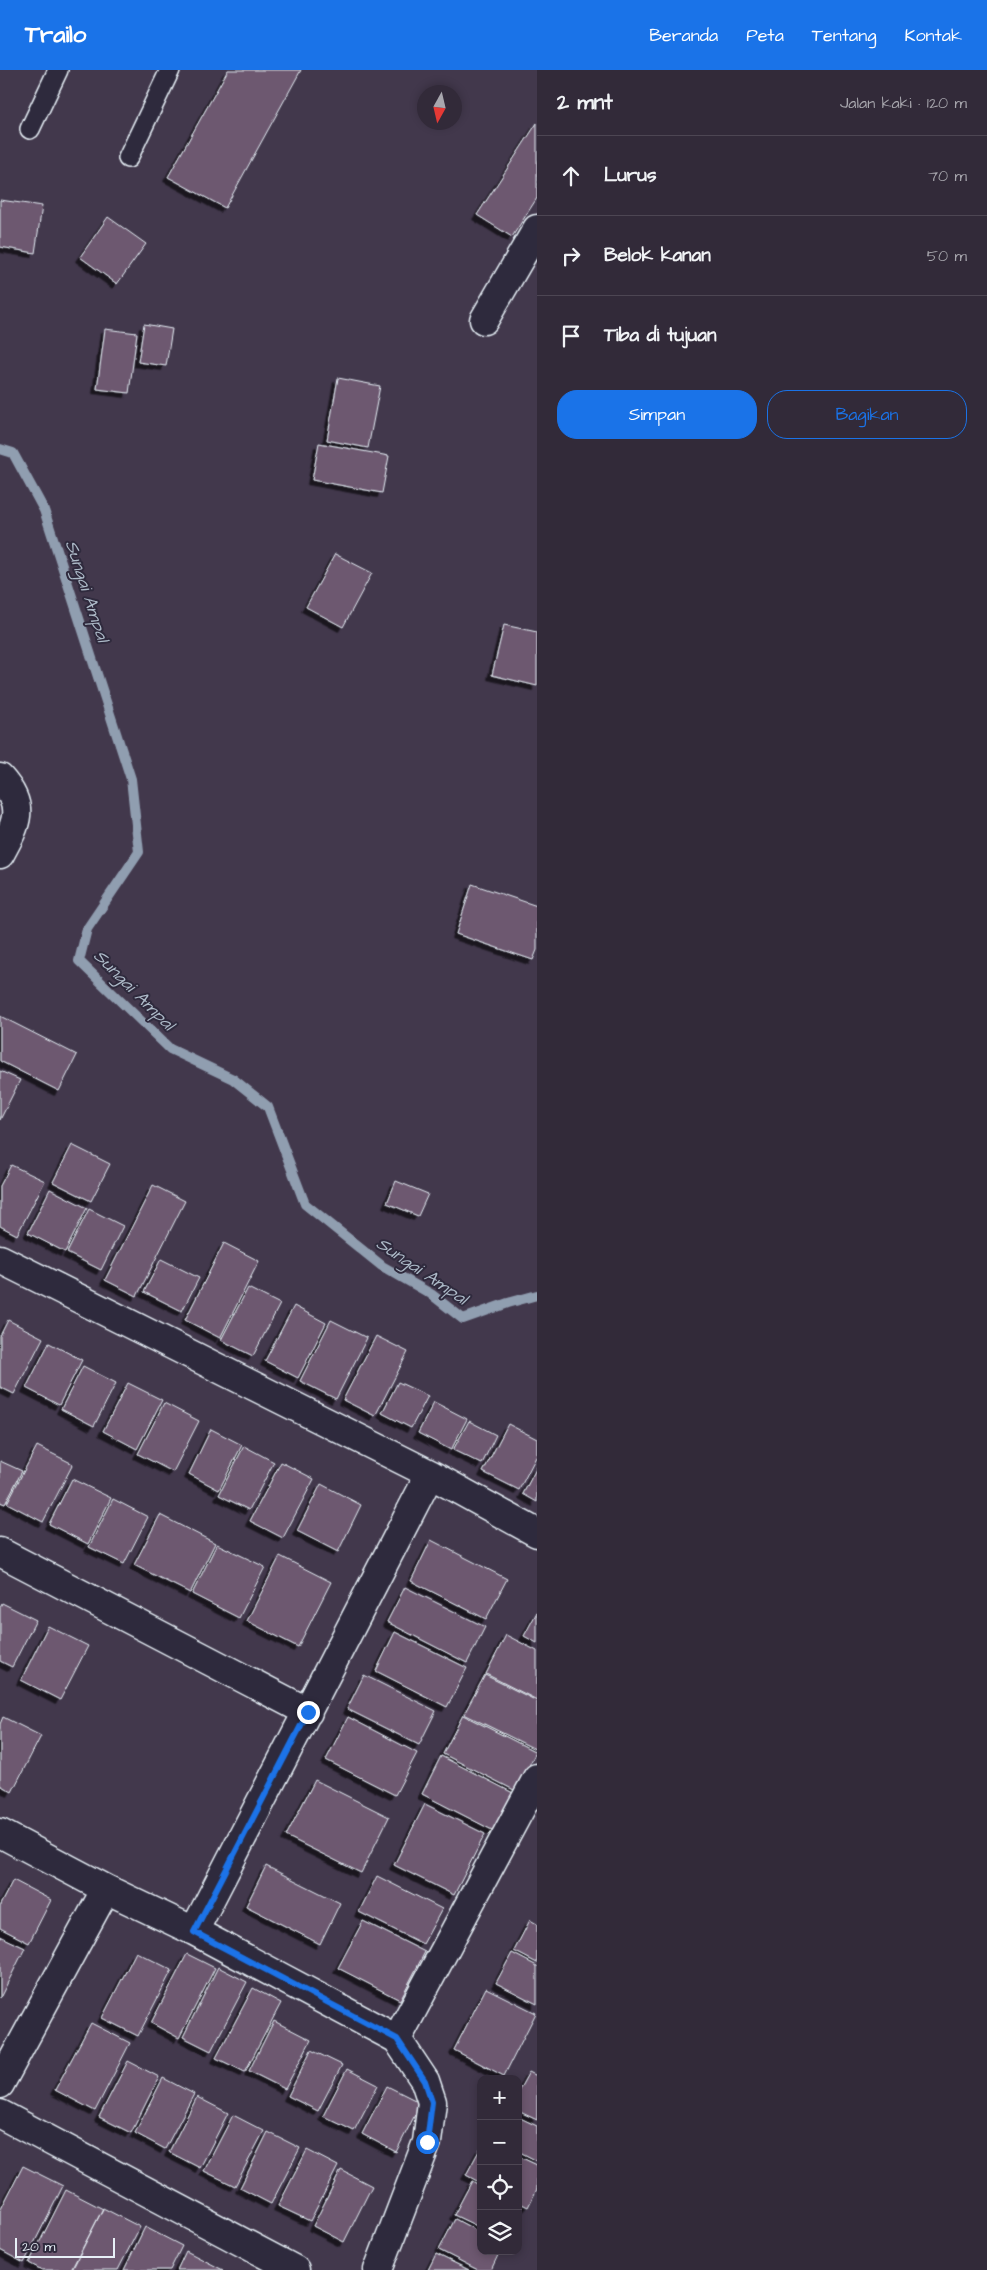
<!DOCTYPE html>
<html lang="id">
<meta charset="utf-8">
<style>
:root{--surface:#322a39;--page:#3d3644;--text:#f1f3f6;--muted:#a8a7ae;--line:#4d4653;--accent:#1a73e8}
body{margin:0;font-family:"Architects Daughter",sans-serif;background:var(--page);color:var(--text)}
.controls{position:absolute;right:15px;bottom:15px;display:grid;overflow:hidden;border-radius:10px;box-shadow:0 2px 8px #0003}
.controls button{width:45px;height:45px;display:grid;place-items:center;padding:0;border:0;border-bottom:1px solid var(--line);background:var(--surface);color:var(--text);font:25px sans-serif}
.compass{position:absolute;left:417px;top:15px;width:45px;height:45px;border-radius:50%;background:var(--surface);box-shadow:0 2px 8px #0003;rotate:188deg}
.scale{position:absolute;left:15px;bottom:12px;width:100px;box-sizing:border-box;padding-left:5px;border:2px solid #e8f1f8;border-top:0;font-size:14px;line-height:18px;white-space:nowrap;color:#e8f1f8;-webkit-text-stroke:4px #2f2a3d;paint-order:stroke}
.stop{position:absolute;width:15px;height:15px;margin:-11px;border:4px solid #1a73e8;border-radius:50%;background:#fff}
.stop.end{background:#1a73e8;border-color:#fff;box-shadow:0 1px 5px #0008}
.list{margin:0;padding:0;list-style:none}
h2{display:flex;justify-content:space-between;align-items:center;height:65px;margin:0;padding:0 20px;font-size:21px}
h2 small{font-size:16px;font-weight:400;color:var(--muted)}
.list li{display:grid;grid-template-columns:32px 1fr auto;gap:15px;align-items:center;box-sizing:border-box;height:80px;padding:0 20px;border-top:1px solid var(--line)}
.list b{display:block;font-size:19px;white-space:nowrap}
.list em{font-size:16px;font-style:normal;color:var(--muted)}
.actions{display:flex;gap:10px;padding:15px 20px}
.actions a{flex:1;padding:11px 0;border:1px solid var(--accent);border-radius:20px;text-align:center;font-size:18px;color:var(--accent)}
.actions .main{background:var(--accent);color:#fff}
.icon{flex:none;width:28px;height:28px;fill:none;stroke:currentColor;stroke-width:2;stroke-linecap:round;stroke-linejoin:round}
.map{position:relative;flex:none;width:537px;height:2200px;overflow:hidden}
header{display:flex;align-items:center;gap:30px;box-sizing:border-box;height:70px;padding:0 25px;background:var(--accent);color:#fff}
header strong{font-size:24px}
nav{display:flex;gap:28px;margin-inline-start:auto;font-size:18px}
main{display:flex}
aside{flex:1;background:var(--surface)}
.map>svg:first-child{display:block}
</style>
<header>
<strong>Trailo</strong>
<nav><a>Beranda</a><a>Peta</a><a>Tentang</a><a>Kontak</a></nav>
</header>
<main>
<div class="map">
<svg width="537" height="2200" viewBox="0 0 537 2200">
<defs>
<filter id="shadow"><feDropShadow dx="-4.5" dy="4.5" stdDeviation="0" flood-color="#0009"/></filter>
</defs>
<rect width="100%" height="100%" fill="#42384c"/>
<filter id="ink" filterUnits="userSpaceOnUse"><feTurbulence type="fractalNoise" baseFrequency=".02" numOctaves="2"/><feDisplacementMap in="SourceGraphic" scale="10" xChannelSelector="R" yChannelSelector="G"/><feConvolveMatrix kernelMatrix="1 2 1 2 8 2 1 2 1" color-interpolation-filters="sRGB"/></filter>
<g filter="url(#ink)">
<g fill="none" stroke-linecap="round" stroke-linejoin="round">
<path stroke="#909eb0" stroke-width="10" d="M0,379l13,4 31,57 87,269 8,73 -52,77 -8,32 91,88 63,30 35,28 37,97 77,62 49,28 32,25 45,-16 29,-8"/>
</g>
<path fill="#6d5970" stroke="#e8f1f8" filter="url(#shadow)" d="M228,0h73l-76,138 -57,-31z
M537,53v75l-25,39 -35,-22z
M0,130l42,6 -7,47 -35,-6z
M108,147l38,27 -29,40 -37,-27z
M144,254l28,5 -6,37 -28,-4z
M105,259l32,4 -8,60 -32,-4z
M338,308l42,8 -12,62 -41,-8z
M319,373l70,13 -7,37 -70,-13z
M335,484l37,19 -29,54 -37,-20z
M504,555l33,7v54l-45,-11z
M472,814l65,22v44l-4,10 -77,-26z
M0,946l77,39 -18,36 -59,-30z
M0,1001l20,9 -20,40z
M72,1075l38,19 -19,37 -38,-19z
M11,1095l34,16 -28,54 -17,-9v-40z
M396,1111l32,13 -10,22 -31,-13z
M153,1115l32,16 -48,95 -32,-16z
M50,1119l37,19 -22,44 -37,-19z
M89,1139l34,17 -22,44 -34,-17z
M224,1173l35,18 -39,77 -35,-18z
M161,1189l38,19 -17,33 -38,-19z
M248,1218l32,16 -27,52 -32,-16z
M294,1236l32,17 -28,55 -33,-17z
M8,1250l35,18 -29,56 -14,-7v-51z
M331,1250l36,18 -31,61 -36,-18z
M376,1266l32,16 -33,64 -32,-16z
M49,1273l33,17 -23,45 -33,-17z
M83,1296l33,17 -22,43 -33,-17z
M398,1312l30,14 -17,32 -29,-15z
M128,1313l34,17 -25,49 -34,-18z
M434,1332l33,17 -16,31 -33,-17z
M164,1333l35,18 -26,51 -35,-18z
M469,1351l27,14 -14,29 -29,-14z
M508,1354l29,15v16l-18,35 -36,-18z
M211,1359l31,16 -23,45 -30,-16z
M37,1376l36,18 -30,58 -36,-19z
M244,1376l30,16 -25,48 -30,-15z
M0,1391l22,10 -17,33 -5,-2z
M281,1392l33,17 -31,59 -33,-17z
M537,1397v35l-14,-8z
M72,1409l39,19 -23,46 -39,-20z
M321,1414l40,21 -23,47 -41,-21z
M113,1429l35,18 -24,47 -35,-17z
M160,1445l55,28 -25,50 -56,-28z
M431,1470l76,39 -21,40 -75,-38z
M217,1474l48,23 -26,51 -47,-24z
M280,1486l51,26 -33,65 -51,-26z
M405,1517l80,40 -18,36 -80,-41z
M2,1533l34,17 -24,47 -12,-6v-54z
M537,1542v31l-13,-7z
M48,1556l40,20 -28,54 -39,-20z
M395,1562l72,36 -20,39 -71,-36z
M506,1565l31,16v49l-51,-26z
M364,1605l72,36 -17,34 -72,-36z
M485,1605l52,26v49l-73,-36z
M463,1645l73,37 -20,39 -73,-37z
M3,1647l38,19 -29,56 -12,-7v-61z
M348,1647l69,36 -22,42 -69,-35z
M441,1686l74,38 -19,38 -74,-38z
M315,1710l74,37 -28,56 -75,-37z
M425,1734l60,30 -31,61 -60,-30z
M266,1796l74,37 -20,41 -74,-38z
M377,1806l65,33 -19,35 -64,-32z
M13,1810l38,20 -22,43 -29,-15v-23z
M530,1850l7,4v39l-23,-12z
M363,1851l62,31 -25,48 -62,-32z
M0,1866l25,12 -25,50z
M136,1882l36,18 -34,66 -36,-18z
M512,1883l25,13v38l-41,-21z
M187,1884l28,14 -36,70 -28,-15z
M218,1897l29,15 -36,69 -28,-14z
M253,1918l28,15 -36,69 -29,-14z
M486,1918l50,25 -32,63 -50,-26z
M274,1951l37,19 -26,49 -36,-18z
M91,1953l39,20 -35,68 -40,-21z
M311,1980l31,15 -24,46 -30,-15z
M128,1991l31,16 -28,56 -32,-16z
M347,1999l31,16 -24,46 -31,-15z
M529,2002l8,4v44l-19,-9v-19z
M163,2008l31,16 -29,55 -30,-16z
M387,2016l34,17 -25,49 -34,-18z
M197,2027l31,16 -28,55 -31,-16z
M233,2045l31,16 -29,55 -31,-15z
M518,2047l19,9v35l-19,-10z
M268,2062l32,16 -29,56 -31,-16z
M481,2077v36l-15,-8z
M307,2080l31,16 -28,55 -32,-15z
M518,2086l19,9v24l-9,18 -10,-5z
M23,2096l40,20 -39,77 -24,-13v-39z
M341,2100l31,16 -28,56 -31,-16z
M472,2111l9,5v42l-27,-13z
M66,2120l37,19 -32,61h-29l-13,-7z
M103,2138l37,19 -22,43h-46z
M455,2149l26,14v18h19l-9,19h-13l-39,-20z
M145,2157l37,19 -12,24h-46z
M186,2181l37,19h-46z
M436,2184l33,16h-41z"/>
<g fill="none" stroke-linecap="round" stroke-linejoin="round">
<g stroke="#e8f1f8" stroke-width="22">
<path id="service" d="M30,59l28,-59
M128,88l42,-88"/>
</g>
<g stroke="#e8f1f8" stroke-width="31">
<path id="minor" d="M484,250l53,-91
M0,708c26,29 17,45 0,76
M0,1189l430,215 107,59
M0,1482l308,160
M0,1763l106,56 88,42 203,108 28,42 7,21 -5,40 -49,128
M194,1861l236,-457
M397,1969l140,-261
M0,2014l106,-195
M0,2044l295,156"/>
</g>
<use href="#service" stroke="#2f2a3d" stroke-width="19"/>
<use href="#minor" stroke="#2f2a3d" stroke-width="28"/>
</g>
</g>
<g fill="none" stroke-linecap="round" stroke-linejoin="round" filter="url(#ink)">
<path stroke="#1a73e8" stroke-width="6" d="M308,1642l-114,220 203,107 28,42 7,21 -5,40"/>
</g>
<g text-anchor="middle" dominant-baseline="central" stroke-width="4" stroke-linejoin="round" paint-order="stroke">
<g font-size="18" font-style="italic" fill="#adbac8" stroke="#2f2a3d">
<text transform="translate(87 521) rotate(72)">Sungai Ampal</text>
<text transform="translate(134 920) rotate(45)">Sungai Ampal</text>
<text transform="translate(422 1201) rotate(34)">Sungai Ampal</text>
</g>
</g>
</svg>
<div class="controls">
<button>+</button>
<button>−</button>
<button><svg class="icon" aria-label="locate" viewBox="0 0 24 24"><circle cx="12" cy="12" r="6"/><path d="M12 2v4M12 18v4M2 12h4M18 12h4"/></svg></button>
<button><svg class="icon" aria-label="layers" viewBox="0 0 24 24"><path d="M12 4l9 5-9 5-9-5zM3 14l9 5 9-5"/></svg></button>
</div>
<svg class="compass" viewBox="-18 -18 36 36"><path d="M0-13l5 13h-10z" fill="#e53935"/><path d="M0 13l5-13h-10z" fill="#a8a7ae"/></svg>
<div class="scale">20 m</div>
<div class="stop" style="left:427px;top:2072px"></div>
<div class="stop end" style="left:308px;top:1642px"></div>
</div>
<aside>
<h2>2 mnt<small>Jalan kaki · 120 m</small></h2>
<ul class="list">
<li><svg class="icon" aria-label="ahead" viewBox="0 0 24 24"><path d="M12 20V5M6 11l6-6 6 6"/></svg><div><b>Lurus</b></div><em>70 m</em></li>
<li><svg class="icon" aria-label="right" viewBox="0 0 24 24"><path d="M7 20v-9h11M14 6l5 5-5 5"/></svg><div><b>Belok kanan</b></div><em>50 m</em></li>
<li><svg class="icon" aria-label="arrive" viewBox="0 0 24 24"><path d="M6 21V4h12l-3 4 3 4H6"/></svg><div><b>Tiba di tujuan</b></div></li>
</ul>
<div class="actions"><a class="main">Simpan</a><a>Bagikan</a></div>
</aside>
</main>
